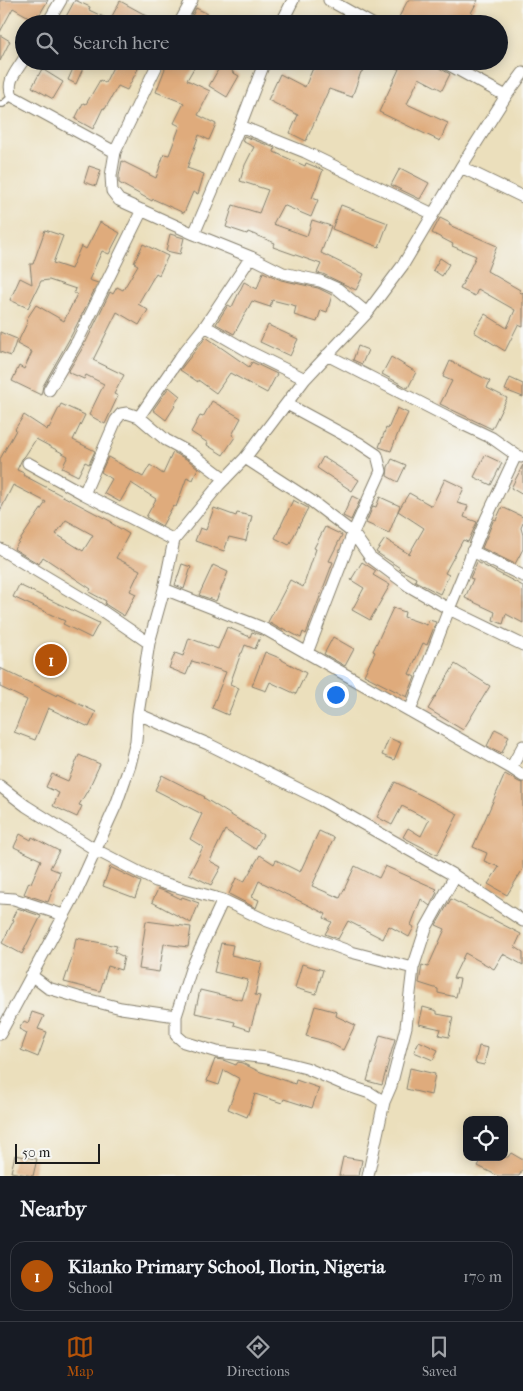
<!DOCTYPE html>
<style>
:root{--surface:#171b24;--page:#242831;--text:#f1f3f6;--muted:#9ea1a6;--line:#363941;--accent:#b45309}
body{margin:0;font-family:"IM FELL French Canon",serif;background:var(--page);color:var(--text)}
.controls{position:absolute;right:15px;bottom:15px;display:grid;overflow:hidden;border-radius:10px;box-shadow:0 2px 12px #0003}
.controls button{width:45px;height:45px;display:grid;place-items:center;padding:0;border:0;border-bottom:1px solid var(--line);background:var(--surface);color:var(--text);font:25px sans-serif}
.scale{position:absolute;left:15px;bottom:12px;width:85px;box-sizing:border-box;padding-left:5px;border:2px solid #1c1c1c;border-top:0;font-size:14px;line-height:18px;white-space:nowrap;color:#1c1c1c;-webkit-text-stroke:4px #f6f6f2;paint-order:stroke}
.you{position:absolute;left:335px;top:694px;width:18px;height:18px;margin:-12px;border:4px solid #fff;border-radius:50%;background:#1a73e8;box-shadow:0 0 0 8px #1a73e833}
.badge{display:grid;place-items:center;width:32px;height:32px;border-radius:50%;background:var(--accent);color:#fff;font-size:16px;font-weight:700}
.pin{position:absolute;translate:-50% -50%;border:2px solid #fff;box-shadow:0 1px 5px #0006}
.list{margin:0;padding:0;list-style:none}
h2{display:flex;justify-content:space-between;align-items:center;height:65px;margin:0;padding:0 20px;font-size:21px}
h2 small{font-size:16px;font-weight:400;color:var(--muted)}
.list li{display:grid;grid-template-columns:32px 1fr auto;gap:15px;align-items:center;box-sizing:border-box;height:70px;margin:0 10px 10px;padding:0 10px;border:1px solid var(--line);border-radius:15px}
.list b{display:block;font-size:19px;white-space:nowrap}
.list p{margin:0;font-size:16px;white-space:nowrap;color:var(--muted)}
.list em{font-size:16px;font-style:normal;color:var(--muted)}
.icon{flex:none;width:28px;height:28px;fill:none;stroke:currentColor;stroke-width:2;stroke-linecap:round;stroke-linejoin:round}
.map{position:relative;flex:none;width:523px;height:1176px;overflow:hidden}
.search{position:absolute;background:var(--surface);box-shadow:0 2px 12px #0003;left:15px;right:15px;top:15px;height:55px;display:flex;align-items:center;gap:12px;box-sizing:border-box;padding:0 18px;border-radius:28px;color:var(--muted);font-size:19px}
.sheet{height:145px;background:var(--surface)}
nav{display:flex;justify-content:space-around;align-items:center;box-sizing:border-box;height:70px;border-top:1px solid var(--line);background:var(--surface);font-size:14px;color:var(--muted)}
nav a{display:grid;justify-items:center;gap:2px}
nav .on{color:var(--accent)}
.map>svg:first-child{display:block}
</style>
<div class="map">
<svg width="523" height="1176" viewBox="0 0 523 1176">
<rect width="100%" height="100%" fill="#f6f6f2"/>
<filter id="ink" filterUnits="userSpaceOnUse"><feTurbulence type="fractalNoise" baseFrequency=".02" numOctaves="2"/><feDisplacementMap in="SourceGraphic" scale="10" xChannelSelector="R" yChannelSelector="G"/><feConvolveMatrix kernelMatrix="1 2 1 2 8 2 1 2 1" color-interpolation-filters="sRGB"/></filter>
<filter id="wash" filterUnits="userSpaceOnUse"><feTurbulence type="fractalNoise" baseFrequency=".0096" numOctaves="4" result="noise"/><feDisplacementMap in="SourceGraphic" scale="20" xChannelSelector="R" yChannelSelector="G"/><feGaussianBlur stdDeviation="1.12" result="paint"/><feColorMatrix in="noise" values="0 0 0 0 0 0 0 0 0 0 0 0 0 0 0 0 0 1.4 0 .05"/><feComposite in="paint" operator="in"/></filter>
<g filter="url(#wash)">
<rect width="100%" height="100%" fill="#ebdfbc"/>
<g id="blocks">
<path fill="#dfab7c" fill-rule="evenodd" d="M0,0h48l-12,21 -23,-13 -13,24z
M75,0l15,7 -1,3 21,10 10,-19 42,23h-100z
M408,0h70l-7,13 18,11h-79l-11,-7z
M196,8l14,7 -5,9h-17z
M0,35l10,6 -10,20z
M116,61h26l-15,29 -9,-4 -13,23 -2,-1 -10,21 -18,-10 8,-16 3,1 14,-24 5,3z
M168,61h30l-11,19 23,11 -12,24 18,9 -7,16 -10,-5 -12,33 17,6 -6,20 -5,-2 -9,21 -31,-14 -1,2 -33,-18v-7l3,-15 34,17 8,-24 5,1 11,-29 -6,-3 10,-20 -28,-11z
M223,61h15l-6,11 7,4 -12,21 -18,-11z
M316,61h4l22,9 4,-9h21l-5,11h-1l-9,25 -23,-8 -23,52 -16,-8 8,-18 -30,-15 12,-26 25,13z
M383,61h44l23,13 -8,16 -23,-12 -12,26 41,19 -8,18 -61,-29 20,-43z
M75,64l8,4 -7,16 -8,-4z
M42,69l21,13 -10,17 -21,-12z
M244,136l31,12 -1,4 31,14 1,-3 17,7 -11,28 6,2 -7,17 -28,-12 -10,19 34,12 5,-16 19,6 -10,27 43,21 -8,16 -33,-16 -6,-1 4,-9 -48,-17 2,-4 -27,-11 -1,2 -21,-7 7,-22 26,8 9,-23 -28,-9 5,-16 9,-18 -12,-6z
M89,166l12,4 -5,16 -12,-4z
M400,168l29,15 -9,16 -29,-14z
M341,205l47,18 -9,24 -47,-18z
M440,218l10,5 -1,2 48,21 -10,25 33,19 -1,2 3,1 1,-1v35l-5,-2 -13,26 -31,-19 11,-18 22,14 8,-18 -37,-21 -3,7 -15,-7 16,-33 -24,-10 1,-2 -21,-11z
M100,222l20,11 -11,21 -7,-3 -13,29 9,3 -27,53 -28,50 -2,9 -29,-14 7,-15 5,3 8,-17 -15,-8 11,-23 -2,-1 10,-15 28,16 13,-27 -3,-1 2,-4 -27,-9 -8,1 -13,27 -18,-8 10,-22 12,6 -2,-20h3l12,-34 18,6 -10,27 18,6 10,-23 5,3z
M170,234l14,4 -4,16 -14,-3z
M143,244l25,12 -9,19 -3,-2 -18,31 10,6 -9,15 -22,-13 -24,48 31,15 -10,19 4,2 -13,28 -16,-9 15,-31 -18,-9 -2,4 -16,-7 17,-28 25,-52 3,2 4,-7 6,3 15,-25 -4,-2z
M440,258l9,6 -7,12 -9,-6z
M263,272l18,8 37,8 14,7 -5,17 -6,-2 -4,12 -23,-7 2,-9 -24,-6 -2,7 -18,-6 -18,33 -18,-10 12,-19 4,2 12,-25 13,7z
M268,325l30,14 -8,17 -30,-14z
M0,332l17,7 -6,17 -11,-4z
M206,337l43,30 3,-5 25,12 -10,19 -37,-20 -14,20 -18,-13v2l-18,-12z
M358,346l10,4 -6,14 -9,-4z
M391,357l25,15 -8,16 -26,-14z
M450,361l40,20 -3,7 20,10 -15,31 -52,-25 12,-23 -9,-4z
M510,378l13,6v13l-18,-7z
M169,387l11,9 -6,9 1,1 -9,14 -13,-10z
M212,401l29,17 -9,17 3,2 -12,18 -16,-10 1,-2 -17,-11 9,-16 3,1z
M61,404l24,11 -12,25 22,11 -6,13 -4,-2 -7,14 -16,-8 6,-12 -32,-17 -11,17 -3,3 -5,11 7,3 -1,2 89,47 -1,1 18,11 -13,24 24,12 -10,21 6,3 -12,22 -19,-12 1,-3 -17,-9 2,-3 -48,-32 -4,7 -25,-15 32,-47 -33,-17 -13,26v-52l16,-29 -1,-1 9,-14 23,15 1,-3 1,1zM66,520l27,15 -10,16 -27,-17z
M397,408l11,5 -7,15h-1l-9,23 -12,-4 7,-19 2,1z
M173,452l15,8 10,8 -5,12 -6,-3 -11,30 -3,-1 -11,20 -16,-9 10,-18 -25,-16 -11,19 -16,-9 8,-14 -11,-7 7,-15 35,20 7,-12 13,9z
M485,455l17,8 -11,22 -17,-8z
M323,457l36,23 -7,11 -35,-23z
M392,459l14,6 -8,17 -11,-6 1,-9z
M523,465v30l-12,-7z
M445,479l19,9 -7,15 11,3 -4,11 13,5 -9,20 -5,-2 -18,33 4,2 -9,19 -25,-13 1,-3 -17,-9 1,-1 -24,-16 9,-13 24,15 15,-26 -26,-17 11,-18 23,13z
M352,496l8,4 -9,20 -8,-4z
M380,497l20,9 -11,27 -23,-10 7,-17 3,1z
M293,500l15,8 -19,37 -14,-7z
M502,507l21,10v6l-2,5 2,7v14l-8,15 -33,-16 12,-29 2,1z
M214,508l22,8 1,-3 15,3 -6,25 -17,-4 -5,14 -29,-10 5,-13 6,2z
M325,527l17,8 -13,26 4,1 -27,72 -3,-2 -2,6 -19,-10v2l-14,-8 22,-42 13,7 13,-38 -2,-1z
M362,562l14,9 -3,4 17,10 -20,35 -18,-10 12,-22 -13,-8z
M477,562l46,24v37l-17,-9 -3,10 -10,-4 2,-8 -30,-14 8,-19 -3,-1z
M182,564l9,3 -7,22 -9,-4z
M213,565l15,7 -12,29 -17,-6z
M19,585l80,38 -8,15 -28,-14 2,-3 -52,-24z
M393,608l12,4 -1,5 23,8 2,-5 7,2 -9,23 -4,-2 -14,31 6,3 -8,20 -43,-22 11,-23 -2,-1z
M227,627l23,10 2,-5 9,3 -6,14 -10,-4 -3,8h-1l-11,31 9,4 -11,27 -16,-7 14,-36 -34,-11 -6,14 -17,-7 6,-15 8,3 6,-18 29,11z
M333,637l21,12 -9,17 -21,-12z
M265,652l17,7v1l24,13 -10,21 -26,-12 -4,9 -14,-5z
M455,664l35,22 -27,44 -35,-21z
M0,668l57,28 1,-2 38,18 -7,15 -41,-19 -13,32 -21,-8 13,-32 -27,-13z
M495,729l14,7 -7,17 -15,-7z
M389,738l12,5 -7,17 -12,-5z
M79,755l21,9 -11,24 -10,17 3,1 -5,11 -24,-11 6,-13 -13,-6 6,-13 16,7z
M505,774l14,8 4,1v86l-16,26 -19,-11 11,-17 -15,-6 3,-8 -14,-6z
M162,775l43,22 -1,1 59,37 -8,14 -30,-19 -15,31 11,6 -10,18 -22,-11 14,-27 -13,-8 12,-25 -47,-24z
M395,782l63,32 -21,41 -34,-18 5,-9 13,8 8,-16 -27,-14 -10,19 -15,-8z
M319,831l15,7 -22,48 28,12 15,-32 24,12 6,-12 52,23 -2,2 2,1 -7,14 -9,-7 -10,26 3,2 -5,10 -20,-11 -6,13 -35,-18 -10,18 -13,-5 7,-12 -8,-4 2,-4 -67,-33 -7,16 7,3 -3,8 -27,-14 7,-16 8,4 16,-27 14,9 2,-4 24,12z
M20,834l11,6 1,-3 27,14 -9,17 10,4 -12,30 -24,-8 5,-12 2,1 10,-23 -27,-13z
M110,867l31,15 -6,16 -32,-12z
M158,889l9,3 14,7 1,-2 17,6 -8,20 -39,-21z
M451,899l39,20v-1l31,16 -6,13 8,5v13l-20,-11 -9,15 -29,-16 -12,25 7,1 -4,18 -18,-4v-4l-19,-6 3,-18 6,2 17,-38 -9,-4z
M17,908l24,8 -19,38 -20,-11 12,-23 -2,-1z
M146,921l45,6 -3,20 -24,-3 -5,28 -20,-3z
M76,938l41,8 -3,6 10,5 -3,13 -13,-4 -8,25 -36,-9 9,-27z
M221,943l12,2 -2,10 31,7 -7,33 5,1 -10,34 -16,-5 1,-3 -40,-9 5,-23 42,10 6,-20 -34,-8z
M302,964l21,6 -7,24 -21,-6z
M315,1006l22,6 -1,4 19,9 -12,25 -15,-8 -22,-6z
M423,1007l14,4v3l16,3 -4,20 -10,-2 2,-6 -22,-5z
M32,1012l12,4 -6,13 9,3 -9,25 -17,-7 6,-17 -8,-4 5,-8 4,2z
M380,1035l15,4 -13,46 -15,-4z
M419,1041l19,9 -5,10 -19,-8z
M479,1046l9,2 -4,17 -9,-2z
M215,1059l8,1 13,5 2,-3 4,1 16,8 37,13 1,-4 23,8 -7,20 -28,-9 -2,4 -27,-9 -8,23 -19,-8 12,-30 -16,-9 -5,15 -12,-4z
M410,1068l25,6 -4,21 -25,-6z
M511,1153l12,7v9l-4,7h-21l-20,-10 5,-9h25z
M15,1155l22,4 -4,17 -22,-4z
M343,1157l19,3 -3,16h-20z"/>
</g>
</g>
<g filter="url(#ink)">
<use href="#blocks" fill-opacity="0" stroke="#847e6c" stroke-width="1"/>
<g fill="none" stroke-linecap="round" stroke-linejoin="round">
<g stroke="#847e6c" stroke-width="8">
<path id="service" d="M0,104h3l9,-8"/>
</g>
<g stroke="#847e6c" stroke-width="13">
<path id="minor" d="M329,0l43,24
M47,24l14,-24
M179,24l13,-24
M281,24l12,-24
M24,59c-8,13 -18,22 -12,37l103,56
M159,61l-44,91 -4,24 1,15 7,9 75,34 57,23 32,16 37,8 18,8 29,24
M442,61l64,35
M240,126l65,26 128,62
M461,167l62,30
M194,234l46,-108 25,-65
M251,257l-46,69 43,25 57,28
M327,355l129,66 36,17 24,17 5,2
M49,390l29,-50 64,-130
M287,404l72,39 18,12 4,16 -28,62 -46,120
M139,417l27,23 26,14 33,25
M245,458l65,42 43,33 17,24 39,29 40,23 74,36
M28,463l56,31 32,-74 5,-6 6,-1 12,4 42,-61 24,-30
M84,494l90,46
M0,549l92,55 57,39
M472,551l51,25
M164,589l99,39 248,140 12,-22
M410,711l39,-102 37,-90 30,-64
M138,714l70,30 113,56 134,76 68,45
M511,768l12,8
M0,786l26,20 70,44 60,31 67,19 42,20 86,32 62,16
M0,898l14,1 49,16
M223,900l-32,69 -15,47v19l8,7 33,10 50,6 39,10 37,16 27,9 14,9
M31,975l17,13 30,9 43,11 55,8
M0,1034l76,-141 40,-88 14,-40 6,-24 2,-27 11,-71 15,-54 10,-49 45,-55 26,-27 60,-79 62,-66 36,-48 58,-98 45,-71 17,-23
M368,1176l16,-74 7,-16 15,-59 7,-59 13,-40 29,-52"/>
</g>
<use href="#service" stroke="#fff" stroke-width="5.5"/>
<use href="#minor" stroke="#fff" stroke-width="11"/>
</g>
</g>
</svg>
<div class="controls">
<button><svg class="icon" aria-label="locate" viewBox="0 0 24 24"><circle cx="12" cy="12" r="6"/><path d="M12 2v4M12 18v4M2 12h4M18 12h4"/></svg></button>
</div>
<div class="scale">50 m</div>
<div class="you"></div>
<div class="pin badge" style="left:51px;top:660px">1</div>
<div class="search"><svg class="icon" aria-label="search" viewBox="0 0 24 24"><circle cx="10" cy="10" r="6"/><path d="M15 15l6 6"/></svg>Search here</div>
</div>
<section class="sheet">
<h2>Nearby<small></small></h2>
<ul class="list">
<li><span class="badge">1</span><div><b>Kilanko Primary School, Ilorin, Nigeria</b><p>School</p></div><em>170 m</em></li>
</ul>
</section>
<nav>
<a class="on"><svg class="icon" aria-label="map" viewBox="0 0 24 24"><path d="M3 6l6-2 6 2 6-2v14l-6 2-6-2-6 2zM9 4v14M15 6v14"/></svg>Map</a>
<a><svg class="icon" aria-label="directions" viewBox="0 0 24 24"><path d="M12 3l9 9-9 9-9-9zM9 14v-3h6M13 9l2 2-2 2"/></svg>Directions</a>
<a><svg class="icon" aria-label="saved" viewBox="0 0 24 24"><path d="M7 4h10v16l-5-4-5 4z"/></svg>Saved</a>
</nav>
